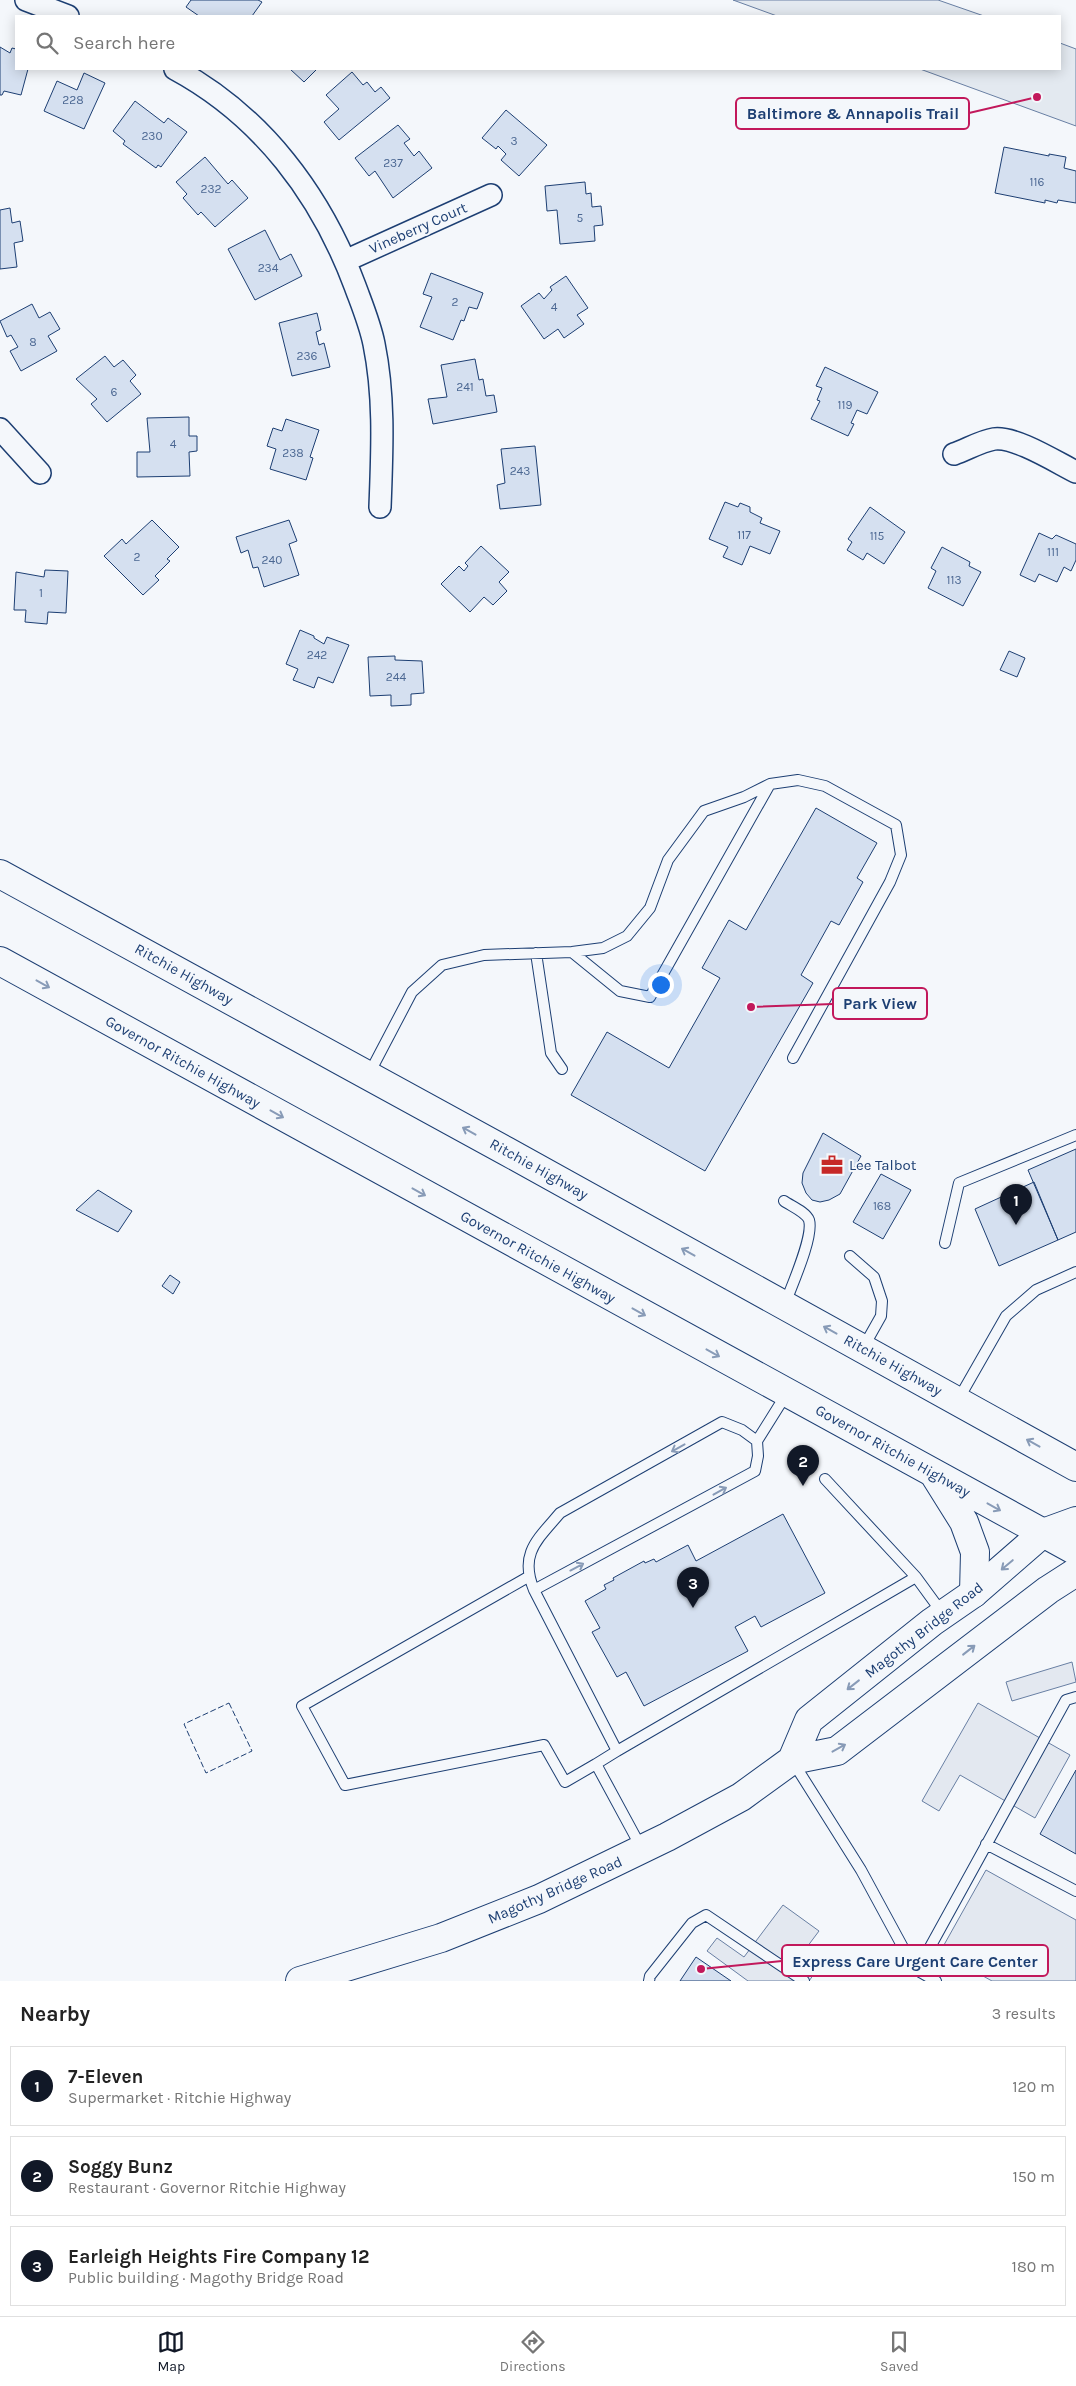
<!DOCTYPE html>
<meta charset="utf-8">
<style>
:root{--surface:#fff;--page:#f6f6f6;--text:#222;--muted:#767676;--line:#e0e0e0;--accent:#111827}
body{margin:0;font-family:Karla,sans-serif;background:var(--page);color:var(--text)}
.you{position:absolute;left:660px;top:984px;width:18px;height:18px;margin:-12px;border:4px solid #fff;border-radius:50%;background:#1a73e8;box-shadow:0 0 0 8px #1a73e833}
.badge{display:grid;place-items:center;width:32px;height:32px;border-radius:50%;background:var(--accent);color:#fff;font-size:16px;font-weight:700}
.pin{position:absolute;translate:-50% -41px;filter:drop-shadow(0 1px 2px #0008)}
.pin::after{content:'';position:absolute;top:26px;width:18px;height:15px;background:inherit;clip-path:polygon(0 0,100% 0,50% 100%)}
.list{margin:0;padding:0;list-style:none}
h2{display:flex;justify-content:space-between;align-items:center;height:65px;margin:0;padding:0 20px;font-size:21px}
h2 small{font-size:16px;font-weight:400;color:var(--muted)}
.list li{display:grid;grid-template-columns:32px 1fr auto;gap:15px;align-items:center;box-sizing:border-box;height:80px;margin:0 10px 10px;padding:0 10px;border:1px solid var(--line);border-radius:0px}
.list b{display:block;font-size:19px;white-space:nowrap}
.list p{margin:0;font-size:16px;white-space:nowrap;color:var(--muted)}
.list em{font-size:16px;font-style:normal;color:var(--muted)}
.icon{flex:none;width:28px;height:28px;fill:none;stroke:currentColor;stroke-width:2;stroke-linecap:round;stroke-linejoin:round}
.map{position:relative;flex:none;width:1076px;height:1981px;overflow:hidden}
.search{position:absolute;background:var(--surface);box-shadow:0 2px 12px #0003;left:15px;right:15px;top:15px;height:55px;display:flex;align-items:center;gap:12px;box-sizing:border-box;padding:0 18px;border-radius:0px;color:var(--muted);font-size:19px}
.sheet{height:335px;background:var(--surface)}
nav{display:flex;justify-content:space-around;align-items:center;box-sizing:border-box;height:70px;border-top:1px solid var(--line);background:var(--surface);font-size:14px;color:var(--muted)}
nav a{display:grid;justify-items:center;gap:2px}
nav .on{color:var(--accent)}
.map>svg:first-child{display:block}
</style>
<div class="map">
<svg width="1076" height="1981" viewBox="0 0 1076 1981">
<rect width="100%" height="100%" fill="#f4f7fb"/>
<path fill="#e3e9f0" stroke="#687fa3" d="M733,0h205l46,16h-207z
M1060,43l16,6v77l-156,-57h140z"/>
<path fill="#e3e8f0" stroke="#687fa3" d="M1072,1662l4,20 -64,19 -6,-19z
M978,1703l92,52 -35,63 -75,-43 -21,36 -17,-10z
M986,1870l90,50v61h-84l-52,-29z
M783,1905l36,26 -12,16 17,13 -15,21h-61l-41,-30 10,-13 27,19z"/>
<path fill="#d5e0f0" stroke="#1d3f73" d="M191,0h67l4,2 -10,14h-53l-13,-9z
M0,47l10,6 2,-5 4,1v20h12l-7,26 -17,-4 -2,4h-2z
M290,69h27l-13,13z
M352,72l11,13 4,-3 8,10 6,-5 9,11 -51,42 -15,-18 15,-13 -13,-14z
M84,73l21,10 -21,46 -40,-18 13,-30 20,9z
M135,101l29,22 4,-5 19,14 -26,35 -3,-2 -2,3 -33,-24 2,-3 -12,-10z
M506,110l41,35 -28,31 -18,-16 5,-6 -8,-8 -2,3 -14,-11z
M398,125l12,14 -6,4 10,13 5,-5 13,17 -39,30 -18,-27 -6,5 -14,-18z
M1004,147l45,9v-2l17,3 -2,11 12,3v32l-18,-3 -1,3 -12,-3v3l-50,-10z
M205,157l23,27 4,-4 16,18 -33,29 -14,-15 -3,3 -15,-17 4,-4 -11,-12z
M585,182l1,12 5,-1 1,14 9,-1 2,19 -9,1 1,15 -35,3 -3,-34 -10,1 -2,-25z
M10,208l2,15 8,-2 3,20 -9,2 3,24 -17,2v-59z
M265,230l15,30 11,-6 11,22 -47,24 -27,-51z
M431,273l52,20 -6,16 -8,-2 -5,14 -3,-1 -8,20 -33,-13 12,-30 -9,-3z
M566,276l22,32 -11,7 7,9 -20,14 -6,-9 -14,10 -23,-33 18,-13 5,6 8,-9 -2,-3z
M32,304l7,14 11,-6 10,17 -12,7 9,15 -36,20 -11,-20 8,-4 -7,-12 -4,2 -7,-16z
M317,313l4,17 -5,2 3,13 5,-2 6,24 -38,9 -13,-53z
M105,356l9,11 9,-7 13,15 -6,6 11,13 -34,28 -16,-18 6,-5 -21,-20z
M475,359l4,21 4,-1 3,17 8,-1 3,17 -64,12 -5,-25 19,-2 -6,-32z
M825,367l53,25 -11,22 -10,-4 -6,13 3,1 -6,12 -37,-17 9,-18 -3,-1 5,-12 -6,-2z
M189,417v19h8v15l-8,1 1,24 -53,1v-25h13l-3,-34z
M286,419l33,11 -9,27 3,1 -7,22 -36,-11 6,-20 -9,-3 6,-18 9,3z
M535,446l6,59 -41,4 -3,-24 8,-2 -4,-34z
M725,502l13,5 2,-4 10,4v5l12,6 -2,5 20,8 -10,23 -20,-8 -8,19 -19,-8 5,-10 -19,-8z
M870,507l35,25 -21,32 -17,-11 -4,7 -16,-10 5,-8 -4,-3z
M152,520l27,27 -12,12 3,2 -15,15 4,4 -16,15 -39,-39 18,-17 4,5z
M289,520l8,21 -8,3 10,31 -35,12 -6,-20 -5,1 -5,-18 -7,3 -5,-16z
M1039,533l13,6 4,-4 20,9v16l-5,11 -7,-4 -7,15 -18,-8 -4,8 -15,-7z
M481,546l28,26 -10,10 8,9 -14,14 -9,-8 -14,15 -29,-28 18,-18 5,5 4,-5 -3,-3z
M942,547l28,15 -1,4 12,6 -18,34 -35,-18 8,-17 -5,-3z
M45,570l23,1 -2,42 -18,-1 -1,12 -22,-2 1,-12h-12l2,-38 28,5z
M300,630l14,6v2l10,6 3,-7 22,8 -16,38 -15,-6 -4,11 -21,-8 5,-11 -12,-5z
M1009,651l16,7 -8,19 -17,-7z
M395,656v4l27,1 2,32 -13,1v11l-20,1v-11l-21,1 -2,-39z
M816,808l61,35 -20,35 6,4 -24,43 -8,-4 -30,54 12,8 -108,188 -134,-76 36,-63 62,36 51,-90 -18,-10 27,-48 17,10z
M823,1133l38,23 -21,38 -11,6 -9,2 -8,-2 -6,-7 -4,-10 1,-10z
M1076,1149v83l-18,8 -30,-70z
M881,1174l30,16 -28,49 -30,-17z
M1034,1182l24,58 -59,26 -24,-57z
M98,1190l34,21 -14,21 -42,-22z
M170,1275l10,7 -7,12 -11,-8z
M783,1514l42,79 -64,34 -6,-11 -20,11 13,24 -104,55 -18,-34 -9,5 -25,-45 8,-4 -15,-27 21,-12 -2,-4 10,-5 -1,-2 31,-17 1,2 9,-4 2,3 32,-17 8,16z
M1076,1770v84l-36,-20z
M696,1957l35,24h-51z"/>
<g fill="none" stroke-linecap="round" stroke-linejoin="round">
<g stroke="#1d3f73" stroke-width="12">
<path id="service" d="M572,952l48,39 30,6 120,-213
M536,953l15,100 11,16
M369,1074l43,-82 30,-27 42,-10 88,-3 31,-4 24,-12 23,-28 18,-48 36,-49 40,-14 26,-13 28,-4 27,6 71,39 5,30 -11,27 -97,176
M784,1201c7,5 22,11 25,19 5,17 -18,67 -24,84
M945,1243l14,-60 117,-48
M850,1256l24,21 8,24 -1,15 -18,32
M958,1400l48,-84 30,-26 40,-18
M757,1441l30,-48
M825,1479l91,98
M528,1577l-226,129 43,79 199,-40 21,37 31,-18
M534,1590l221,-119 3,-15 -1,-15 -15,-11 -20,-8 -162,91c-23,27 -41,41 -26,77l83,161 -21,13 46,85
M617,1751l299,-174 27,37
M793,1762l68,108 45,83 14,19 16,9
M986,1844l90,47
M918,1969l148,-269 10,-3
M649,1981l1,-5 42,-53 14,-8 98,66"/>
</g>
<g stroke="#1d3f73" stroke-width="24">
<path id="minor" d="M26,0l42,16
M175,69c87,47 146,126 180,217 7,19 15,38 19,58 11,54 8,108 6,163
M345,261l146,-66
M0,429l40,44
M954,454c12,-4 27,-13 40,-15 21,-3 62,23 82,33"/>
</g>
<g stroke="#1d3f73" stroke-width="30">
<path id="primary" d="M792,1760l17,-40 123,-98 42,-29 69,-60 33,-12
M300,1981l141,-43 98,-39 128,-62 74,-40 51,-37 45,-9 211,-161 28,-18"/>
</g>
<g stroke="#1d3f73" stroke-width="30">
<path id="trunk" d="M0,874l506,277 570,316
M0,961l1076,590
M934,1474l30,48 11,30 -1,41"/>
</g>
<use href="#service" stroke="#f4f7fb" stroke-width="10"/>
<use href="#minor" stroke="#f4f7fb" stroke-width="21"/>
<use href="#primary" stroke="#f4f7fb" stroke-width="28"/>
<use href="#trunk" stroke="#f4f7fb" stroke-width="28"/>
<path stroke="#1d3f73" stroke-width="1" stroke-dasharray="6 2.5" stroke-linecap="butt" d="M229,1703l23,48 -46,22 -22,-49z"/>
</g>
<defs><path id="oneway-shaft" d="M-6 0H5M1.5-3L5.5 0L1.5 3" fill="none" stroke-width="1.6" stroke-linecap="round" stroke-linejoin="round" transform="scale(1.25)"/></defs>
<g stroke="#889bb7">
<use href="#oneway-shaft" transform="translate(43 984) rotate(29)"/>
<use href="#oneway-shaft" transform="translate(277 1114) rotate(29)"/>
<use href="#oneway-shaft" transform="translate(469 1131) rotate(-151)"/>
<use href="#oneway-shaft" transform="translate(419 1192) rotate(29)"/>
<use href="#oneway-shaft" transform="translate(688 1252) rotate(-151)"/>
<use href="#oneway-shaft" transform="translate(639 1312) rotate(29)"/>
<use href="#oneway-shaft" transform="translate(830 1330) rotate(-151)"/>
<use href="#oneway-shaft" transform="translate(713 1353) rotate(29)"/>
<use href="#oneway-shaft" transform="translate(1033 1443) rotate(-151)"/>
<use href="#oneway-shaft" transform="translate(678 1448) rotate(151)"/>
<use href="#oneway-shaft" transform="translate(720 1491) rotate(-29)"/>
<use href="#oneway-shaft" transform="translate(994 1507) rotate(29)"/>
<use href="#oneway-shaft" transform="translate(1007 1565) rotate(140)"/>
<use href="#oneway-shaft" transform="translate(577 1567) rotate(-28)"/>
<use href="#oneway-shaft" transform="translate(969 1650) rotate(-38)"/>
<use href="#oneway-shaft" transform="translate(853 1685) rotate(142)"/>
<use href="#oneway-shaft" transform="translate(839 1748) rotate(-29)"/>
</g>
<defs>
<g id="office-bare" transform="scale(1.725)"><path d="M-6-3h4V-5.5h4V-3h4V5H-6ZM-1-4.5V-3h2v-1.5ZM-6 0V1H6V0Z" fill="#c62828" stroke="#f4f7fb" stroke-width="2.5" paint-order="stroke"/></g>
</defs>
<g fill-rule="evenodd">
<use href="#office-bare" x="832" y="1165"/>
</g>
<g text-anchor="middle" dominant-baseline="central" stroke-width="4" stroke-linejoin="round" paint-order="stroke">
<g font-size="12" fill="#4b6792">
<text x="73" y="100">228</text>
<text x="152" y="136">230</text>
<text x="514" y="141">3</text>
<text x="393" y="163">237</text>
<text x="1037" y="182">116</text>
<text x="211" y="189">232</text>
<text x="580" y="218">5</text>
<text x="268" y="268">234</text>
<text x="455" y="302">2</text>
<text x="554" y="307">4</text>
<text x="33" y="342">8</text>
<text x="307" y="356">236</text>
<text x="465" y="387">241</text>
<text x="114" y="392">6</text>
<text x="845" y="405">119</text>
<text x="173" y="444">4</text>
<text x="293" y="453">238</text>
<text x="520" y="471">243</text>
<text x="744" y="535">117</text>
<text x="877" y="536">115</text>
<text x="1053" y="552">111</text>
<text x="137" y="557">2</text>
<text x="272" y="560">240</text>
<text x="954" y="580">113</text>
<text x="41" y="593">1</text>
<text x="317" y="655">242</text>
<text x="396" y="677">244</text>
<text x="882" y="1206">168</text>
</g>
<g font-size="15" fill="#1d3f73" stroke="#f4f7fb">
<text transform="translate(418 228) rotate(-24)">Vineberry Court</text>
<text transform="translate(184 974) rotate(29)">Ritchie Highway</text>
<text transform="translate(183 1062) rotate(29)">Governor Ritchie Highway</text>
<text transform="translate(539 1169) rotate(29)">Ritchie Highway</text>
<text transform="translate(538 1257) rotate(29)">Governor Ritchie Highway</text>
<text transform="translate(893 1365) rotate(29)">Ritchie Highway</text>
<text transform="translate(893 1451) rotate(29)">Governor Ritchie Highway</text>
<text transform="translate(924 1630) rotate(-38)">Magothy Bridge Road</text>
<text transform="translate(555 1890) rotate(-24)">Magothy Bridge Road</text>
</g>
<g font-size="15" fill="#1d3f73" stroke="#f4f7fb" text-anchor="start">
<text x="849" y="1165">Lee Talbot</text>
</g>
</g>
<path fill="none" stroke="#c2185b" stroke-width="2" d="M1037 97L969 113M751 1007L833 1004M701 1969L782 1961"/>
<g fill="#c2185b" stroke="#f4f7fb" stroke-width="2">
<circle cx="1037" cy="97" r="5"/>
<circle cx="751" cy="1007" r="5"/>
<circle cx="701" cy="1969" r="5"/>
</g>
<g fill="#f4f7fb" stroke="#c2185b" stroke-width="2">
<rect x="736" y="98" width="233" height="31" rx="5"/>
<rect x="833" y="988" width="94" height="31" rx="5"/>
<rect x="782" y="1945" width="266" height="31" rx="5"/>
</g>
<g font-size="16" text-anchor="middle" font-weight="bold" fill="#1d3f73">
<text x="853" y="119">Baltimore &amp; Annapolis Trail</text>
<text x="880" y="1009">Park View</text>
<text x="915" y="1967">Express Care Urgent Care Center</text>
</g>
</svg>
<div class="you"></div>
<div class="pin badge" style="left:1016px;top:1225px">1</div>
<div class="pin badge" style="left:803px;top:1486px">2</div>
<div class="pin badge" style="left:693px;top:1608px">3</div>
<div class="search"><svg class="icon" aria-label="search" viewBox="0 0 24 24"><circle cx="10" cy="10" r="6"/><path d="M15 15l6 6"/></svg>Search here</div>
</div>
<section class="sheet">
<h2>Nearby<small>3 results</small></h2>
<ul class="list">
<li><span class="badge">1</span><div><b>7-Eleven</b><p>Supermarket · Ritchie Highway</p></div><em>120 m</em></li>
<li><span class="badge">2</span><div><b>Soggy Bunz</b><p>Restaurant · Governor Ritchie Highway</p></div><em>150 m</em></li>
<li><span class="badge">3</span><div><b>Earleigh Heights Fire Company 12</b><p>Public building · Magothy Bridge Road</p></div><em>180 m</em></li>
</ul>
</section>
<nav>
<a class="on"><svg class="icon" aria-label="map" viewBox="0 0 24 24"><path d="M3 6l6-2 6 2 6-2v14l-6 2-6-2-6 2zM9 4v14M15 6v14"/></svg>Map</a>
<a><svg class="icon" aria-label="directions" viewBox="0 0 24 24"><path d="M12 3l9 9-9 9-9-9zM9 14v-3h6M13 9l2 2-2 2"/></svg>Directions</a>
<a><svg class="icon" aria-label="saved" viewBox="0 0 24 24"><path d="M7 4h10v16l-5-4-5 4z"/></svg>Saved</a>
</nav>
